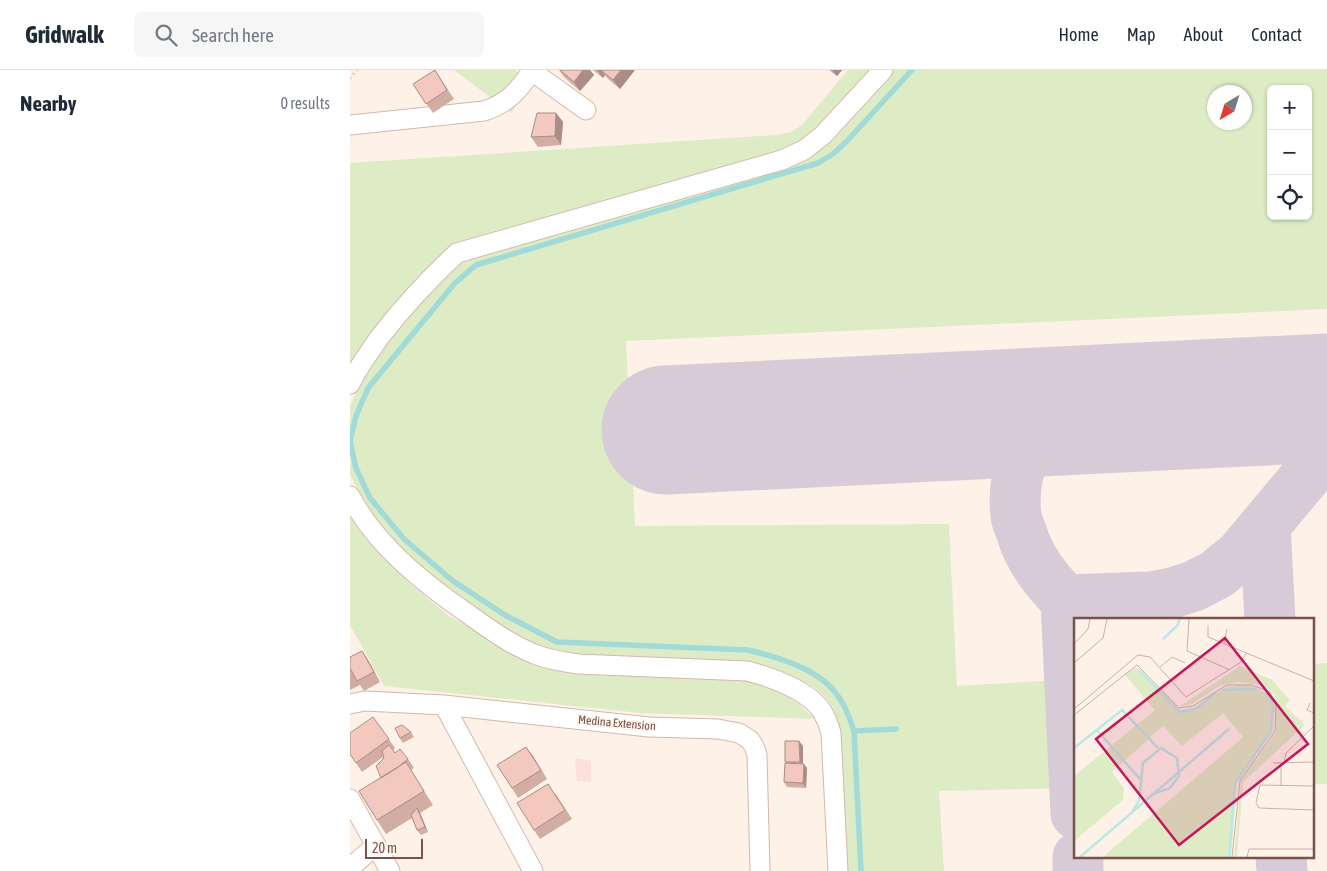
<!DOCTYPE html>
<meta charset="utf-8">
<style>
:root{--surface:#fff;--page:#f6f6f7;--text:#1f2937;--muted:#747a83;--line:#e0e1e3}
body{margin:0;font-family:"Asap Condensed",sans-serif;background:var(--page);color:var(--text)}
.controls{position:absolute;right:15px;top:15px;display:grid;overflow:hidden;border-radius:8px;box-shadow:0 1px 4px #0004}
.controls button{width:45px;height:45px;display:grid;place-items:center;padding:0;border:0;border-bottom:1px solid var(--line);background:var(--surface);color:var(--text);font:25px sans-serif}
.compass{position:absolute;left:857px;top:15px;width:45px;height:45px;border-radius:50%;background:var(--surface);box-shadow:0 1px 4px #0004;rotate:218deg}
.scale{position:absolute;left:15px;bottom:12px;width:58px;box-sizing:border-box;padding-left:5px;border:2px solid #78524b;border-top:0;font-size:14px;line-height:18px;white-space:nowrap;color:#78524b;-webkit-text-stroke:4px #fff5ef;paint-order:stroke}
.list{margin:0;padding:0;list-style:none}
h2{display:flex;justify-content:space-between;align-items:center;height:65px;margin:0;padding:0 20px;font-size:21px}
h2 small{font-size:16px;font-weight:400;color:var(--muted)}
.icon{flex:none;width:28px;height:28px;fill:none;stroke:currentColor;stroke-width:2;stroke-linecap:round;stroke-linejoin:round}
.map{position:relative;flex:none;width:977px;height:801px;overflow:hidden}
header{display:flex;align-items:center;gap:30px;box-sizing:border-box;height:70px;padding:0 25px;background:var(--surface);border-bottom:1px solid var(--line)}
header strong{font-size:24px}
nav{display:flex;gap:28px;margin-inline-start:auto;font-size:18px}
.search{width:350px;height:45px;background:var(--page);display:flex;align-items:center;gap:12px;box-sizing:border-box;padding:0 18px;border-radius:8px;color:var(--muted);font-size:19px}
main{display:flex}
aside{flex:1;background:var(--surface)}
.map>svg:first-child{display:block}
</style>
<header>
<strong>Gridwalk</strong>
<div class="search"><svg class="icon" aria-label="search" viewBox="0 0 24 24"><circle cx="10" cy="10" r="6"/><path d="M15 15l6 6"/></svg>Search here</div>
<nav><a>Home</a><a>Map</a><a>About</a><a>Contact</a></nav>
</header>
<main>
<aside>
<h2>Nearby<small>0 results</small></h2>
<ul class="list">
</ul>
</aside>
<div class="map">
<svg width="977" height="801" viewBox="0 0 977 801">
<rect width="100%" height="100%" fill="#fdf1e8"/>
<path fill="#fddfdc" d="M225,688l16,3v21l-14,-1z"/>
<path fill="#ddecc5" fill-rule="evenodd" d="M104,0h61l18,13 -22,30z
M498,0h25l-54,58 -19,16 -21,9 -324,93 -105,121v-204l426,-28 15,-3 11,-7z
M543,0h434v239l-701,32 9,185 314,-2 8,162 119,-7v109l-137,3 5,80h-97l-9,-148c-2,-5 -3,-10 -5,-15 -14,-26 -50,-36 -76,-43l-183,-10 -21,-3 -32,-14 -67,-43 -40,-31 -26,-29 -22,-28 -16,-33v-67l12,-30 36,-52 42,-45 23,-19 364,-120zM921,19h37v127h-37zM864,22h30v30h-30z
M0,446l28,34 31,33 40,33 90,50 34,8 175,7 36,13 14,9 11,11 9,5 -178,-6 -256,-27 -34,-61z
M977,593v121h-14v-120z"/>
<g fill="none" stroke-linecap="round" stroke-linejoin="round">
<path stroke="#a1dad7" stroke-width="5.5" d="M504,661l42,-2
M511,801l-7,-140c-4,-13 -9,-27 -19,-39 -19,-24 -58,-35 -87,-42l-191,-8 -52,-27 -52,-34 -49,-42 -34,-41 -14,-30 -6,-27 6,-25 12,-28 87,-105 21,-18 342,-102 15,-9 13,-12 66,-72"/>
<path stroke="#d7cbd8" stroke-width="51" d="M908,332c-15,-4 -30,-7 -44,-12 -11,-4 -21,-10 -32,-14 -13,-4 -30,-7 -45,-6 -23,1 -49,9 -68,22 -3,3 -7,8 -10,11 -31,29 -48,71 -43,113 1,5 3,10 5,15 8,28 24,49 45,69l83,-3 23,-4 22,-7 23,-12 23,-19 87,-104
M915,455l5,95
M716,530l10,214
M728,787v14
M931,787l1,14"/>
<path stroke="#d7cbd8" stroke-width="129" d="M316,360l661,-32"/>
<g stroke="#d2b8af" stroke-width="21">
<path id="minor" d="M180,0l56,40
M0,55l134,-14c24,-8 34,-20 48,-40
M0,314c8,-17 19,-31 29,-46 24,-31 50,-59 78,-85l325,-93 22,-10 19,-15 60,-65
M0,426c26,50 76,89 121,120 21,15 42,30 66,39 13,5 27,7 41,9l169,7c24,6 61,19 75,40 4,7 7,14 9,22l7,138
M0,634l15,-3 79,4 205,22 69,2 21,4 11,7 4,6 3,9 3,116
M94,635l89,166
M0,729l40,72
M0,798l26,-23"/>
</g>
<path stroke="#d9aca1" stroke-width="3" stroke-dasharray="1 4" stroke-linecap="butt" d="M0,8l7,-8"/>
<use href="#minor" stroke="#fff" stroke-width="19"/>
</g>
<path fill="#d1ada4" d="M85,0l19,29 -21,14 -20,-29z
M209,0h31l4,5 -14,16 -16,-14z
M243,0h42l-15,19 -13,-11 -2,-3 -2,3z
M479,0h13l-5,6z
M206,43l7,9 -2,23 -23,2 -7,-10z
M12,581l6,9 12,22 -16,9 -4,-6 -10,5v-33z
M23,647l22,31 -2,2 2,3 13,6 6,9 -3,2 22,35 -13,8 8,19 -7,3 -4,-5 -5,-12 -26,16 -9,-14 6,-63 -21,15 -12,-18z
M61,662l3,5 -11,6 -3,-5z
M449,671l4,5v17l4,5 -1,20 -19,-1 -3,-5 2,-19 -1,-1z
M176,677l21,32 -29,19 -6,-10z
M205,723l17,26 -32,20 -6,-9z"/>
<path fill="#aa8d86" d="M233,0h7l4,5 -14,16 -6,-9z
M247,0h4l4,5 -2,3z
M271,0h14l-15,19 -7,-9z
M482,0h10l-5,6z
M206,43l7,9 -2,23 -6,-9z
M12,581l6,9 12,22 -6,-10z
M449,671l4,5v20l-3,-4z
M176,677l7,9 14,23 -6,-9z
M454,694l3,4 -1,20 -3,-5z
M67,738l3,5 8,19 -3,-5z"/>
<path fill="#f3c9bf" stroke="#aa8d86" d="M85,0l12,20 -21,14 -13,-20z
M210,0h23l-9,12z
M251,0h20l-8,10z
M187,43h19l-1,23 -24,1z
M12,581l12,21 -17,9 -7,-13v-11z
M23,647l16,22 -33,24 -6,-9v-21z
M52,655l9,7 -11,6 -5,-10z
M435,671h14l1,21h-15z
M39,675l6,8 5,-4 8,10 -11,9 -16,10 -5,-12 8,-8 -2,-7z
M176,677l15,23 -29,18 -15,-23z
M56,692l18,29 -47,29 -18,-29z
M435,693l19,1 -1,19 -19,-1z
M198,714l17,26 -31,20 -17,-27z
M67,738l8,19 -8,3 -6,-15z"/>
<g text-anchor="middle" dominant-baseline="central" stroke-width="4" stroke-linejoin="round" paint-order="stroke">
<g font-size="12" fill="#78524b" stroke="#fff5ef">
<text transform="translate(267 653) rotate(5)">Medina Extension</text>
</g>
</g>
<g transform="translate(724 548)">
<rect width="240" height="240" fill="#fdf1e8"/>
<path d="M166,48l32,14 18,20 -5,6 20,19 -62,57 -6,75h-3l7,-76 35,-49 -1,-37 -12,-10 -25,-3 -17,3 -29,19 -13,3zM63,49l44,43 12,-2 34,-21 21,-2 23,10 4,10 -2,26 -36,53 -6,73h-128l140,-120 -20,-24 -41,33 -19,-20 -51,46 12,16 -1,12 -49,41v-65l81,-66 -31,-36z" fill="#ddecc5"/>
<path fill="none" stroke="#bbe8e5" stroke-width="2.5" d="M89,21l14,-13 3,-7M66,53l39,41 16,-3 21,-16M148,72l35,-1M22,111l44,50M0,130l48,-38 36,38M57,196l8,-14 4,-37 18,-15 16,10 2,18 -9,12 -17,6M6,239l149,-128M155,239l6,-74 36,-52 2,-27 -7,-12"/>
<path fill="none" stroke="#c8b1a9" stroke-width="1" d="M115,1l-2,32 43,19M134,7v12l106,44M0,26l14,-15 2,-10M150,26l3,-15M0,45l29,-25 4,-19M86,49l12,-10 13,6M236,85l-3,7 7,3M0,91l64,-54 12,2 36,40 55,-35 5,-9M0,97l63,-50 42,43 14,-2 34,-21h25l18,7 6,12 -1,27 -35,50 -8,76M199,145l41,-1M210,145l2,-10 28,-27M207,168v-23M240,168l-54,-1 -4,18 3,5 55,2M173,239l2,-8h65"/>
<path fill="#c2185b" fill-opacity="0.15" stroke="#c2185b" stroke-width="2.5" d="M151,20l83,106 -129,101 -83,-106z"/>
<rect width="240" height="240" fill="none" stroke="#78524b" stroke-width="2.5"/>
</g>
</svg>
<div class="controls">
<button>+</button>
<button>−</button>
<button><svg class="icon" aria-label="locate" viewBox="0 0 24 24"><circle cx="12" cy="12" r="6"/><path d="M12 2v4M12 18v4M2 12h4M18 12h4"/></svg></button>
</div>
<svg class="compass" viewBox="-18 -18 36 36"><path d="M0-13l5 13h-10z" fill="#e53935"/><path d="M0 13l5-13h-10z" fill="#747a83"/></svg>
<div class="scale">20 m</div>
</div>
</main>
